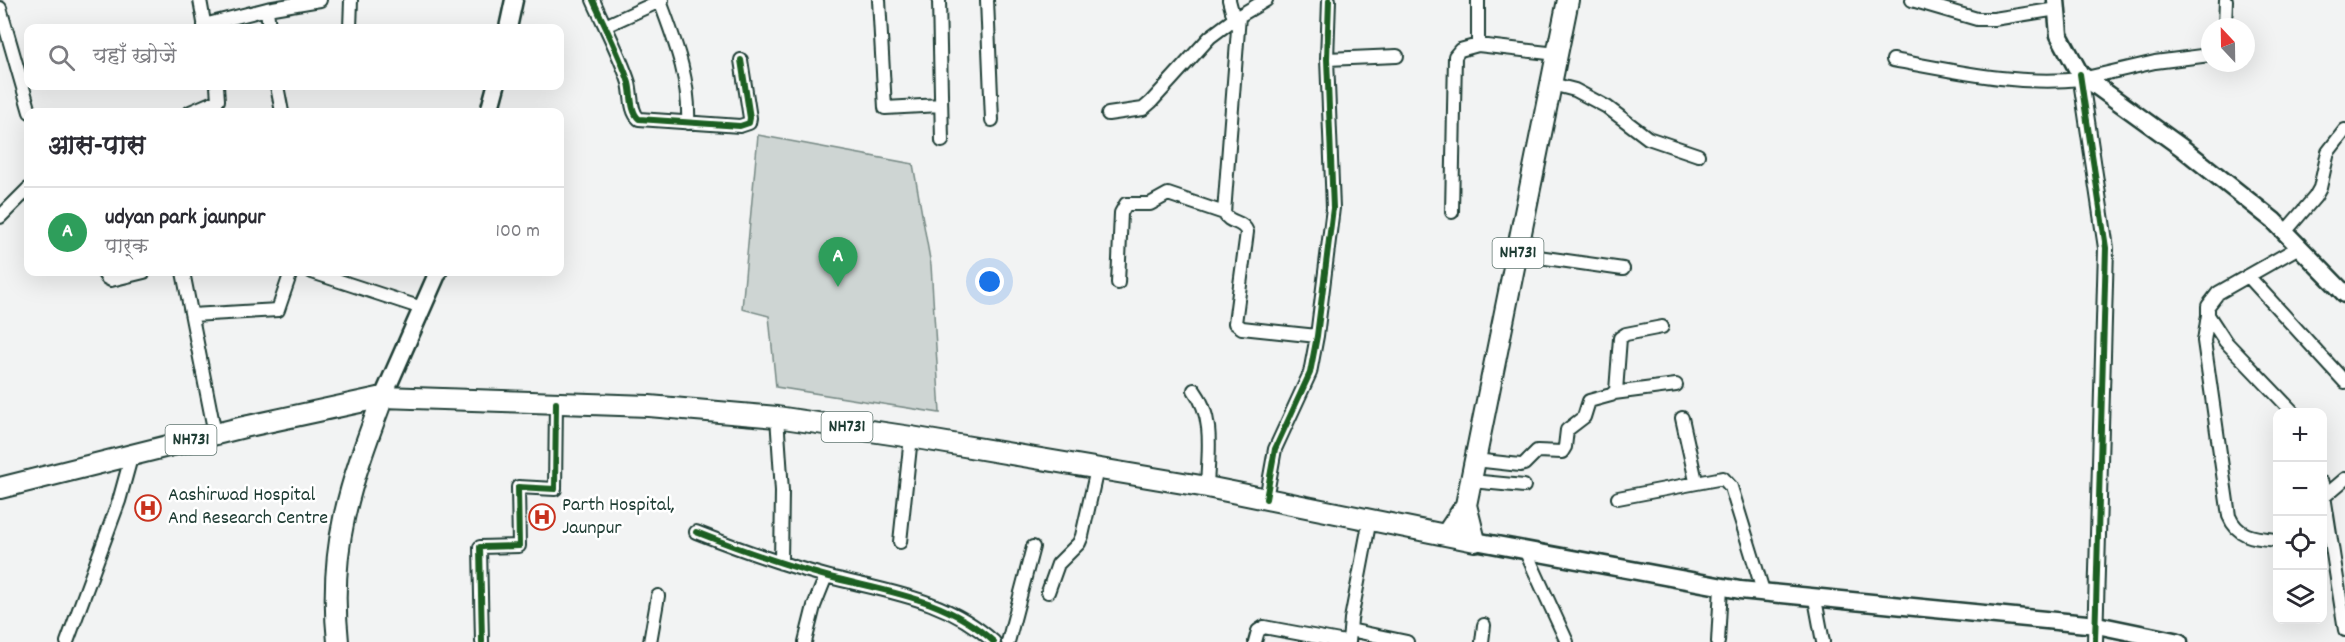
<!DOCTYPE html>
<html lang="hi">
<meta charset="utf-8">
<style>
:root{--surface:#fff;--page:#f2f2f3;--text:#2b2b33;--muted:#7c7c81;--line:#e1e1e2;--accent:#1a73e8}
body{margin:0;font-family:Dekko,"Playpen Sans Deva",sans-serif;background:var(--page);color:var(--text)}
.controls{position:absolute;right:18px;bottom:18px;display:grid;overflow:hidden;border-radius:12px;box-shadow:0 6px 24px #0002}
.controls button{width:54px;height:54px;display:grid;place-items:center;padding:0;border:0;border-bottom:2px solid var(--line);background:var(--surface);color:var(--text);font:30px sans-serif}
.compass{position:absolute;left:2201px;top:18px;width:54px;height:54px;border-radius:50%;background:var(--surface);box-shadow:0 6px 24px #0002;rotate:338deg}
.you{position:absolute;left:990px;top:282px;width:21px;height:21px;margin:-15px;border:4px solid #fff;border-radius:50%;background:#1a73e8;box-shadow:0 0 0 9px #1a73e833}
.badge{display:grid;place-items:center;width:39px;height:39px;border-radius:50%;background:var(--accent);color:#fff;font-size:20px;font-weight:700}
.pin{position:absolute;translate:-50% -50px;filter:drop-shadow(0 2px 3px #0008)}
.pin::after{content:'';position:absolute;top:32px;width:21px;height:18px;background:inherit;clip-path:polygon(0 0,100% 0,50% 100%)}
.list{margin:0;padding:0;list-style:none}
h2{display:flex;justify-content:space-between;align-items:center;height:78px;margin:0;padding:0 24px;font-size:26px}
h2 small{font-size:20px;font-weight:400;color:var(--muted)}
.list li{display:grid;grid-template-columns:39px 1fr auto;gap:18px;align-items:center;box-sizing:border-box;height:90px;padding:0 24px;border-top:2px solid var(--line)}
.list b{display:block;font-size:22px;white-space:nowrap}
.list p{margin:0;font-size:20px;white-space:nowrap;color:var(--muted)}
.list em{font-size:20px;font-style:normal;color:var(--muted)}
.icon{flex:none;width:33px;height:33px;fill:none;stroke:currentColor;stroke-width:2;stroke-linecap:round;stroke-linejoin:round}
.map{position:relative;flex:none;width:2345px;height:642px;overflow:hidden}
.search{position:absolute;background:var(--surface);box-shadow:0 6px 24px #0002;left:24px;top:24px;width:540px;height:66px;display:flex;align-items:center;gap:15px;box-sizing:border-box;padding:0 21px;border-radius:12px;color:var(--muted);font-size:22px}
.panel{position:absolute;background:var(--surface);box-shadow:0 6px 24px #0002;left:24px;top:108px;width:540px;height:168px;border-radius:12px}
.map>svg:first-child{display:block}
</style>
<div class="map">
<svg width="2345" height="642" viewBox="0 0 2345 642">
<rect width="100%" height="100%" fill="#f2f3f3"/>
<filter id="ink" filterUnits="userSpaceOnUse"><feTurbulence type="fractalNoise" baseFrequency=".0167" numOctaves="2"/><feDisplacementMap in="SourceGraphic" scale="12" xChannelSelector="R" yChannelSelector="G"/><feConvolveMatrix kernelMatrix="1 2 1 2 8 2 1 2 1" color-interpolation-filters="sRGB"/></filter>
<g filter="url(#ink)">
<path fill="#ced5d3" stroke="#768984" stroke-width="1.5" d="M758,135l155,29 18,101 9,148 -164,-26 -7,-71 -27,-7z"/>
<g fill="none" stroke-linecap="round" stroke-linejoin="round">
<g stroke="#1f3d34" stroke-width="16">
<path id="minor" d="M200,0l5,28
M593,0c12,27 27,55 36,83 3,12 1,28 10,36l101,7 9,-3 1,-5 -9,-58
M879,0l6,108 56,-3
M939,0l3,141
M987,0l5,120
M1229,0l5,19
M1912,0l65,19h17l63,-10
M660,1c15,41 30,77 28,122
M0,8l30,104
M267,9l2,19
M1239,16l-15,197c5,11 19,7 23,19l-12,91 7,5 75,8
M204,25l63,-16 53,-9
M605,26l57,-26
M2225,27l1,-27
M350,28l1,-28
M1478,45v-45
M1327,59l70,-3
M1893,60c62,11 125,26 188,19
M2086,78l69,-16 55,-7
M1552,84l23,6 32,17 41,31 50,17
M277,86l5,26
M190,112l28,-12 -1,-14
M1108,114l35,-5 8,-7 59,-65 24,-18 32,-19
M1452,212l3,-156 5,-6 18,-5 79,9
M0,217l28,-28
M2285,232l30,-35 5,-9 8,-36 17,-22
M1517,254l106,15
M103,272l4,6 4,2 33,-8
M183,272l32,162
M312,272l110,36
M2248,276l97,106
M1118,283l3,-70 5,-9h24l18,-10 56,19
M192,315l86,-5 13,-38
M2208,315l-4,26 25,175c9,22 27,22 49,24
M1194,390c21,28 14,64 13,97
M1614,393l62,-8
M2293,412l-68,-71 -17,-26v-9l10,-13 81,-46
M777,417l5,74 -1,72
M1682,418l14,63
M1475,460l45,5 4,-1 13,-13 25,1 3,-5 2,-17 17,-13 5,-16 22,-6 5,-4 4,-53 6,-4 36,-7
M1471,481l53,5
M2322,483l23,147
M2325,496l20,-17
M1618,498l105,-20 8,9 33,107
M1266,499l9,-50 35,-76 7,-37 16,-128 -6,-149 2,-59
M696,532c43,17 85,32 130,44 61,16 120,22 168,66
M900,542l11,-105
M1525,550l42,92
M1048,592l10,-28 21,-21 3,-7 15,-67
M1815,599l8,43
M1350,630l57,12
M67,642l52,-141 13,-47
M482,642l-2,-95 39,-1 -1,-59 37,2 1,-86
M650,642l8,-46
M805,642l9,-36 12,-30
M1008,642l25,-95
M1255,642l3,-11 6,-4 81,15
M1349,642l2,-23 19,-100
M1482,642l2,-17
M1718,642l3,-55"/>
</g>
<g stroke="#1f3d34" stroke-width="18">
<path id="tertiary" d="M2080,74l26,174 -11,394"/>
</g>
<g stroke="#1f3d34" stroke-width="21">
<path id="secondary" d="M2056,0l3,35 21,39 101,73 93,74 71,73
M508,28l6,-28
M489,112l7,-26
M383,397l55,-125
M1475,541l265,49 357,35 82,17"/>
</g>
<g stroke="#1f3d34" stroke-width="24">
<path id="trunk" d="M0,488l244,-61 139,-30 266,9 128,11 134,20 296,50 268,54 -9,-36
M1446,535l20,-30 102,-505
M338,642c-10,-95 12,-158 45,-245"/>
</g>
<use href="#minor" stroke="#fff" stroke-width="12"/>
<use href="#tertiary" stroke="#fff" stroke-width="14"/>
<use href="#secondary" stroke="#fff" stroke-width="16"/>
<use href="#trunk" stroke="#fff" stroke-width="20"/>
<g stroke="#fff" stroke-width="10">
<path id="cycleway" d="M593,0c12,27 27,55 36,83 3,12 1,28 10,36l101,7 9,-3 1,-5 -9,-58
M2080,74l26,174 -11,394
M1266,499l9,-50 35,-76 7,-37 16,-128 -6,-149 2,-59
M696,532c43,17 85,32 130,44 61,16 120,22 168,66
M482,642l-2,-95 39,-1 -1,-59 37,2 1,-86"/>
</g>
<use href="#cycleway" stroke="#1b5e20" stroke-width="6"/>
</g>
</g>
<defs>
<g id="hospital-ring" transform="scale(1.35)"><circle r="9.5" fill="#fff" stroke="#c8321e" stroke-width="1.5"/><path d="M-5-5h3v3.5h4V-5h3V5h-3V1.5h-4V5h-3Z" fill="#c8321e"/></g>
</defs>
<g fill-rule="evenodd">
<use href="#hospital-ring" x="148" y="508"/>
<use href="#hospital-ring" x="542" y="517"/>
</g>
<g text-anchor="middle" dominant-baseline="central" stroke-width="5" stroke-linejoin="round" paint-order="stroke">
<g fill="#fff" stroke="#627771" stroke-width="1.5">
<rect x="1492.5" y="238" width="51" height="30" rx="4.5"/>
<rect x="821.5" y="412" width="51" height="30" rx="4.5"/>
<rect x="165.5" y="425" width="51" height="30" rx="4.5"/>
</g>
<g font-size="18" font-weight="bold" fill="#1f3d34">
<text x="1518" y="253">NH731</text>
<text x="847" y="427">NH731</text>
<text x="191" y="440">NH731</text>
</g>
<g font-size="20" fill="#1f3d34" stroke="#fff" text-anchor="start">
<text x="168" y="496">Aashirwad Hospital<tspan x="168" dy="23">And Research Centre</tspan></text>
<text x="562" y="506">Parth Hospital,<tspan x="562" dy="23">Jaunpur</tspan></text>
</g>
</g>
</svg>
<div class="controls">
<button>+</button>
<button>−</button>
<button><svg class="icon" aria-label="locate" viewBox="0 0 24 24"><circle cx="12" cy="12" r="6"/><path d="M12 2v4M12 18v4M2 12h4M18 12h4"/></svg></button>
<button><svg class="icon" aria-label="layers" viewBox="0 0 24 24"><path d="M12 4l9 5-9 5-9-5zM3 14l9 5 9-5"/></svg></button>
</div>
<svg class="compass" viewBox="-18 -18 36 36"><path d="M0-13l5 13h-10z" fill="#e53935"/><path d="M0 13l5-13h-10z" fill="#7c7c81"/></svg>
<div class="you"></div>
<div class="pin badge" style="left:838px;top:287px;background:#2e9e5b">A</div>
<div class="search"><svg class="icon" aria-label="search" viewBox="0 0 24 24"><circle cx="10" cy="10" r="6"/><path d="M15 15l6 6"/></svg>यहाँ खोजें</div>
<section class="panel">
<h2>आस-पास<small></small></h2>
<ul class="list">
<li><span class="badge" style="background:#2e9e5b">A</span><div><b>udyan park jaunpur</b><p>पार्क</p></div><em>100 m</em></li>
</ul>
</section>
</div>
